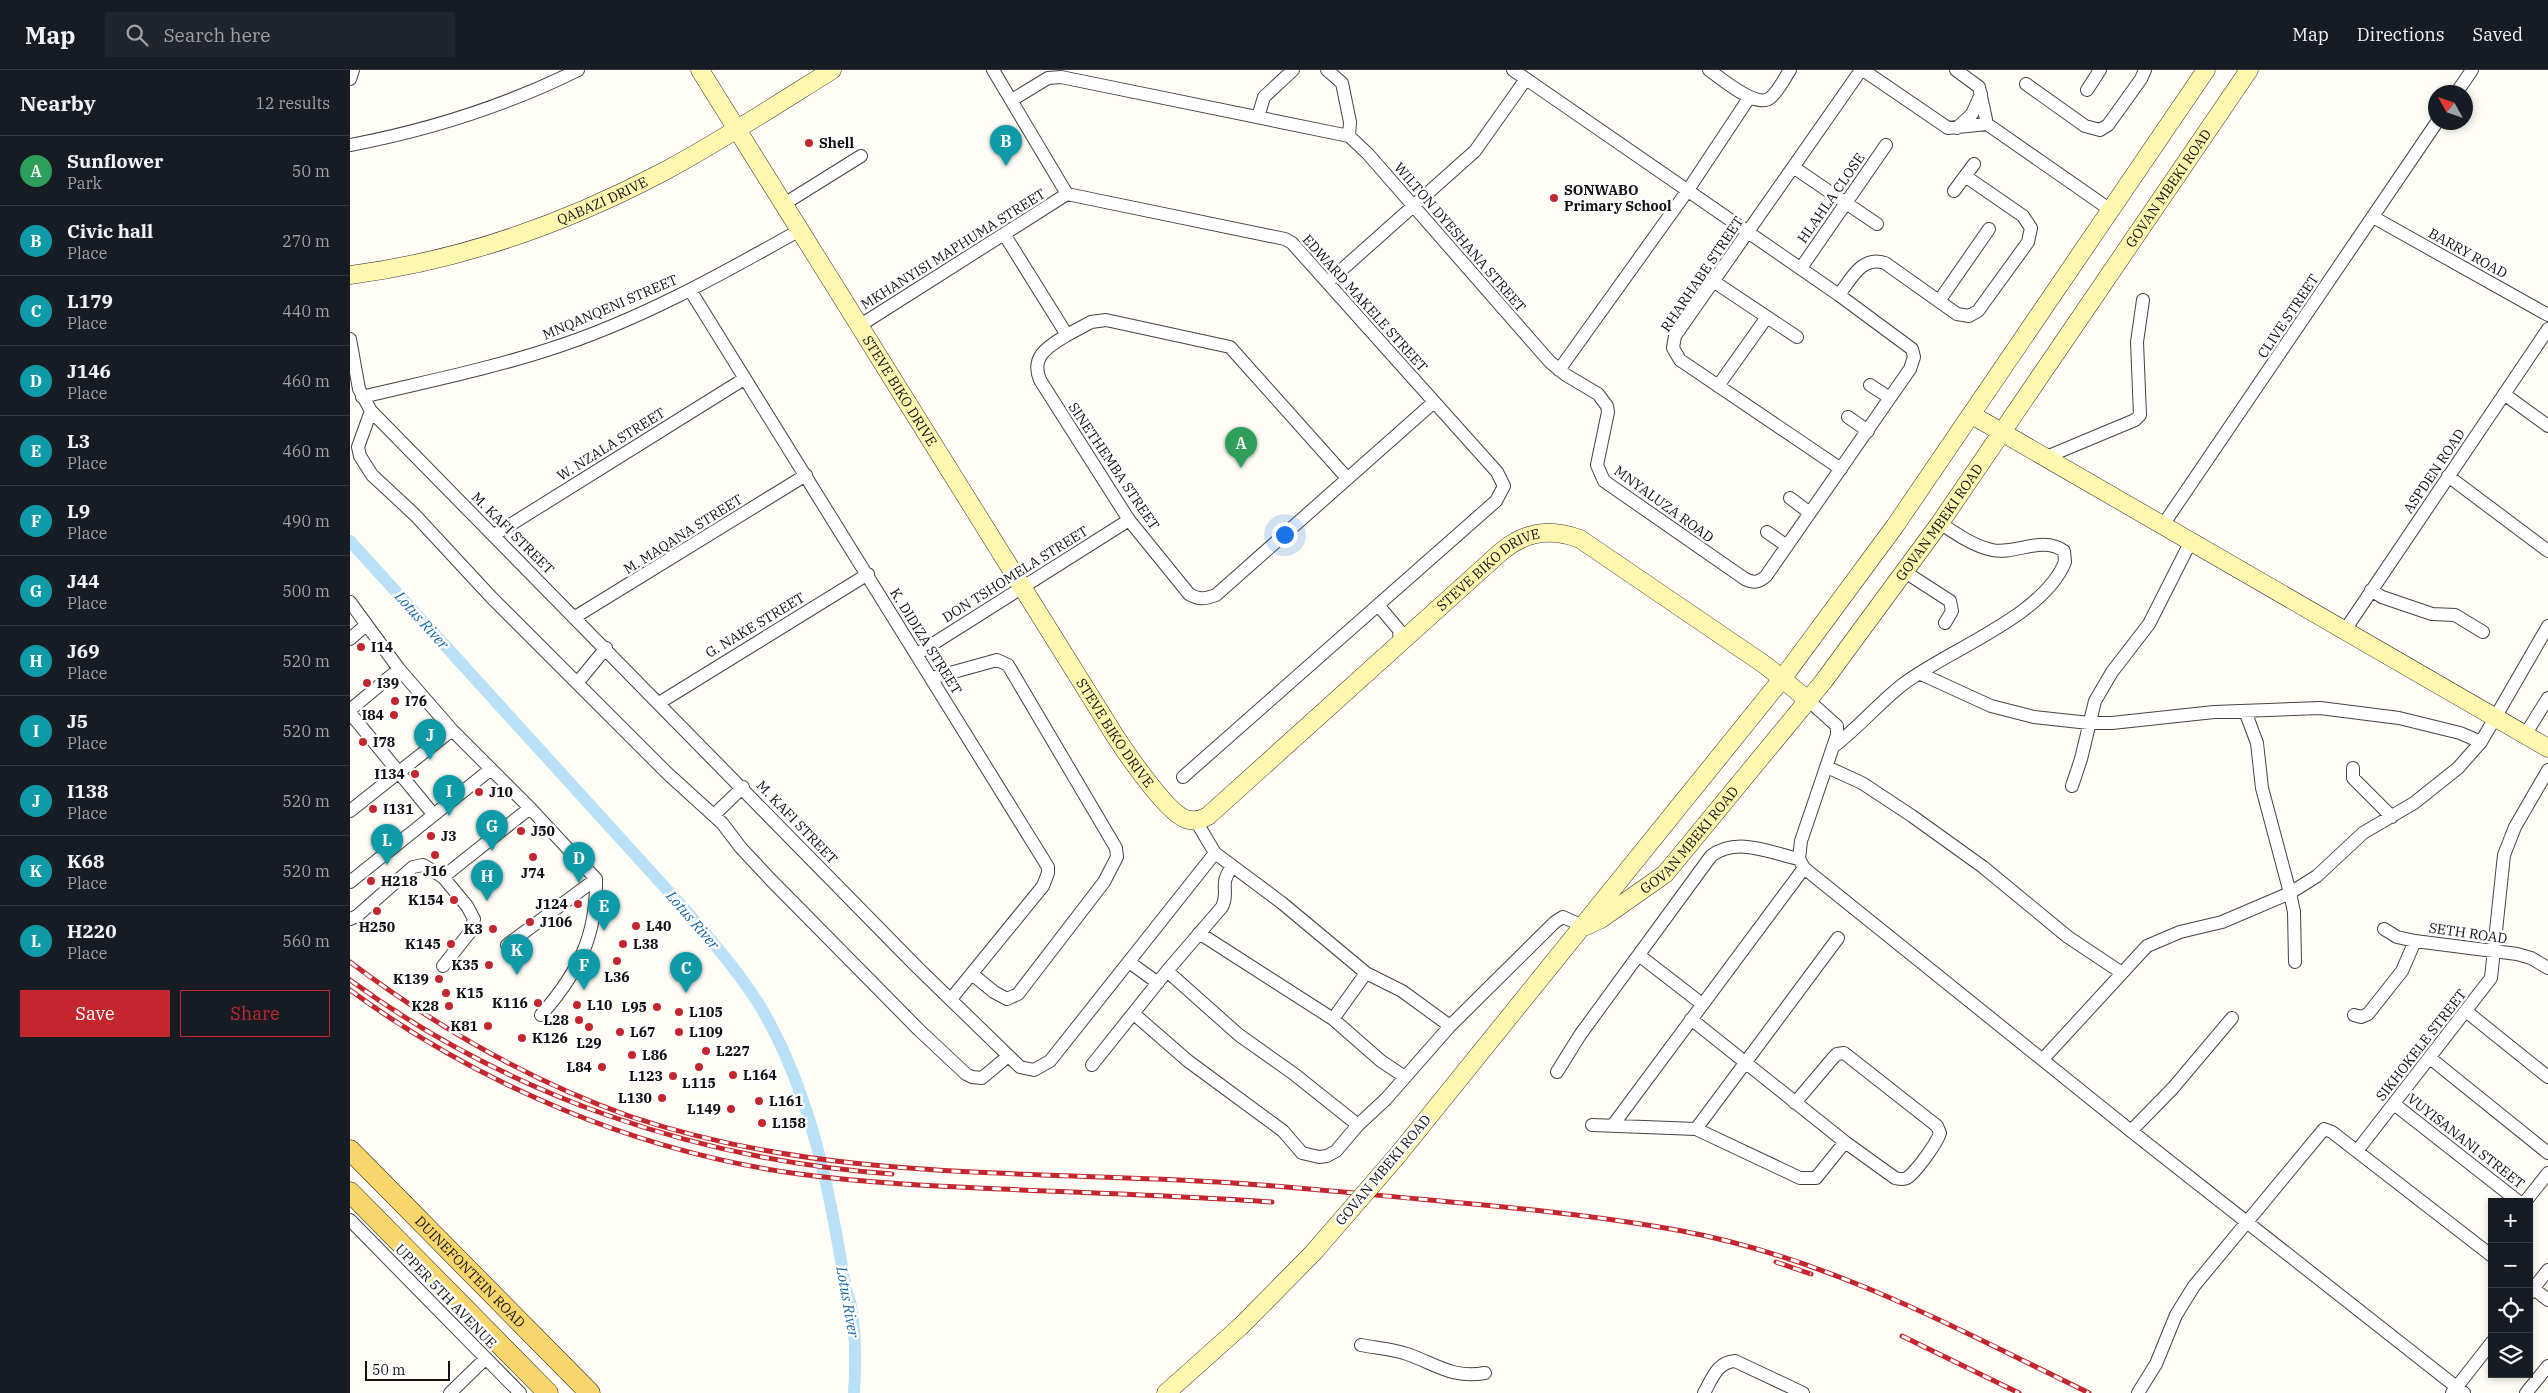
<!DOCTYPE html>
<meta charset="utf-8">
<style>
:root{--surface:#171b24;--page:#20242c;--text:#f1f3f6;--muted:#9ea1a6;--line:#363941;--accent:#c4262e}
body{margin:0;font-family:"IBM Plex Serif",serif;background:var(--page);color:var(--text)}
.controls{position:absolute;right:15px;bottom:15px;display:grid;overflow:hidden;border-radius:0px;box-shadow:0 2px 8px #0003}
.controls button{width:45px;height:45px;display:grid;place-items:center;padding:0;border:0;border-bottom:1px solid var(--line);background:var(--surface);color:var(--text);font:25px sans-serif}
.compass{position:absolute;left:2078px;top:15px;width:45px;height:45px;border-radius:50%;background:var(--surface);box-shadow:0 2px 8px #0003;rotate:310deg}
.scale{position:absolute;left:15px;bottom:12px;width:85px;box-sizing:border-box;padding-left:5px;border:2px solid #111;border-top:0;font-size:14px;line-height:18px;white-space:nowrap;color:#111;-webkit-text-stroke:4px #fff;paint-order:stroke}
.you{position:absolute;left:934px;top:464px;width:18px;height:18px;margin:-12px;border:4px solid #fff;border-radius:50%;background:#1a73e8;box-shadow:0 0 0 8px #1a73e833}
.badge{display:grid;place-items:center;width:32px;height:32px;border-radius:50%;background:var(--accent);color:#fff;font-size:16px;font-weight:700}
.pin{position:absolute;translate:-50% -41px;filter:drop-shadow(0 1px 2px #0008)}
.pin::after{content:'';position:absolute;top:26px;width:18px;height:15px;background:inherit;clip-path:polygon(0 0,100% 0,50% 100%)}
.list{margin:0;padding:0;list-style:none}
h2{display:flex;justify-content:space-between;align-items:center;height:65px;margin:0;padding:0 20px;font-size:21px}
h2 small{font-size:16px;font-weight:400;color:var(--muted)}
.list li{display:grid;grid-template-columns:32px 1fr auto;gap:15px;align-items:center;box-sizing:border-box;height:70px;padding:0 20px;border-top:1px solid var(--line)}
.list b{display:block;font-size:19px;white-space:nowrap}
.list p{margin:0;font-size:16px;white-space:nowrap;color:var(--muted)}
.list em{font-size:16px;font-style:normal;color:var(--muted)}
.actions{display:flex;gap:10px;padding:15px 20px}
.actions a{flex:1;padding:11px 0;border:1px solid var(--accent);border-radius:0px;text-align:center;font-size:18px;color:var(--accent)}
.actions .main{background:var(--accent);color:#fff}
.icon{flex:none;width:28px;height:28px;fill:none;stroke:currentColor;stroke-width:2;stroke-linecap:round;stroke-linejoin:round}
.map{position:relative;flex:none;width:2198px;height:1323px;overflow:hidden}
header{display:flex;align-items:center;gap:30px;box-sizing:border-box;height:70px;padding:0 25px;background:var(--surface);border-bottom:1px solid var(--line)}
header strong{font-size:24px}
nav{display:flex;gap:28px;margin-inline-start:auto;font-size:18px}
.search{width:350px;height:45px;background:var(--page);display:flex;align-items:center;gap:12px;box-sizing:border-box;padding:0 18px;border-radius:0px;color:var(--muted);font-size:19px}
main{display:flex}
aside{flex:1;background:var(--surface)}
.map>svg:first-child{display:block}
</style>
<header>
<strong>Map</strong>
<div class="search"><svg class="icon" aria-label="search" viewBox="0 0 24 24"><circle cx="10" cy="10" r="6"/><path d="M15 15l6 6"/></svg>Search here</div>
<nav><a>Map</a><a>Directions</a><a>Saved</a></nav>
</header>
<main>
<aside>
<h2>Nearby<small>12 results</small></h2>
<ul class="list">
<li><span class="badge" style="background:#2e9e5b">A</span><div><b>Sunflower</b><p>Park</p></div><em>50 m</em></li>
<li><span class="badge" style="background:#0f9aa8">B</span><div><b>Civic hall</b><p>Place</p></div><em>270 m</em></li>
<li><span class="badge" style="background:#0f9aa8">C</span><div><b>L179</b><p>Place</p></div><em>440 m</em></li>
<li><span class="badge" style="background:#0f9aa8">D</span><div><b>J146</b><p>Place</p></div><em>460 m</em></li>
<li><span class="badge" style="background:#0f9aa8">E</span><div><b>L3</b><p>Place</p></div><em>460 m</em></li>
<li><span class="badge" style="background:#0f9aa8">F</span><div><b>L9</b><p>Place</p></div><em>490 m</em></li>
<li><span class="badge" style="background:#0f9aa8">G</span><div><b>J44</b><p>Place</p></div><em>500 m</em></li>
<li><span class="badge" style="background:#0f9aa8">H</span><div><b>J69</b><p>Place</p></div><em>520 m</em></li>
<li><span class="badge" style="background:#0f9aa8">I</span><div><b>J5</b><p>Place</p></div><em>520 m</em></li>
<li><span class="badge" style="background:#0f9aa8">J</span><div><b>I138</b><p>Place</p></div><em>520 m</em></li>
<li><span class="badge" style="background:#0f9aa8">K</span><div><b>K68</b><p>Place</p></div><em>520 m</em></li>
<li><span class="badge" style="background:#0f9aa8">L</span><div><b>H220</b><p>Place</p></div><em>560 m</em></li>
</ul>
<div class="actions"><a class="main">Save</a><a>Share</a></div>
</aside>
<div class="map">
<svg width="2198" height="1323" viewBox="0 0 2198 1323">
<rect width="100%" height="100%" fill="#fffdf5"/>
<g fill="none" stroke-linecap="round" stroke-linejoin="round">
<path stroke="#b9e0f7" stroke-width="12" d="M0,471l340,374c26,31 52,61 73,96 48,84 67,180 82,274 1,7 5,14 6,21 5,29 5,58 3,87"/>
<g stroke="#444" stroke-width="14">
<path id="street" d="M643,0l74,124
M977,0l15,13 8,39 -1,14
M1359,0c12,8 47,39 61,28 8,-6 14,-19 20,-28
M1513,0l85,58 39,-4 125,87
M1606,0l23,17 8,37
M0,9l3,-9
M1676,14l59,42 15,4 8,-5 33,-46 4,-9
M1737,20l13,-20
M2107,22l15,-22
M662,30l36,-22 13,-1 288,59 19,18 182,208 16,13 32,19 9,12 1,6 -11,53 7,16 141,98c9,4 13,4 21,-3l144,-207 4,-12 -2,-8 -73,-54 -326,-225
M908,47l6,-20 29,-27
M1607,58l15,-14 9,-20
M0,75c80,-15 155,-39 228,-75
M1443,97l84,57
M1604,121l20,-27
M717,124l218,45 7,4 205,229 7,14 -8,15 -313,276
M434,134l77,-48
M2023,147l175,98
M654,164l63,101c-18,11 -37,21 -27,45l89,140 60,74c10,6 16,5 27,1l218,-193
M1451,198l85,-123
M1363,211l84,56
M978,212l147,-131 51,-72
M340,220l358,577v6l-5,13 -92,113
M1489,225c12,-16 23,-40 46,-32l72,51 12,2 9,-5 50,-69 3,-14 -8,-12 -58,-40
M1589,231l50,-72
M509,256l208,-132
M717,265l24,-13 15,-2 124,27 117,131
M0,269l9,50 12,22 546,556 103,100 14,3 16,-9 165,-208 -19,-32
M1209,300l129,-180 61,-92
M1520,315l20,13
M1368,316l49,-69
M2154,324l44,32
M12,327c62,-15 127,-28 188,-48 88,-28 170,-74 250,-119
M21,341l-13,36 2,9 12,19 43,40 77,83 175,175 55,50 19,25 29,31 149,151 47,44 6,3 10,1 25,-21
M1498,347l20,14
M1694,388l91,-38 5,-5 -3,-73 6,-42
M1491,399l-161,-109 -7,-12 2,-12 186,-266
M2098,406l100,75
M1440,428l20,15
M1813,455l274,-403
M1417,462l20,14
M144,465l250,-156
M1555,502l45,29 2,10 -7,12
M2021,520l11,7 50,17 23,1 28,17
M0,532l49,67 53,61 78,78 66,71c1,57 -18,94 -55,136
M1028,535l21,25 1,13
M225,547l231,-142
M1995,560l203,-301
M0,569l16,-14
M567,584l212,-134
M1571,604l70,32 43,11 55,6h23l102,-11 106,-4 79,10 61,15 21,9
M582,608l65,-18 11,5 108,183 1,9 -13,25 -86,112 -11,5 -13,-7 -22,-18
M228,612l28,-34
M1458,630l29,26v9l-36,106 -2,18 5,9 327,263 333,262
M309,633l209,-129
M0,640l49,-41
M1895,641l12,32 5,45 28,105 4,19 1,50
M0,643l83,101
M2175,665l23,-37
M1483,677c25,-19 45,-43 69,-62 45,-35 141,-68 163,-123l-1,-11c-22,-16 -49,4 -72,-1 -19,-4 -37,-17 -52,-27
M1477,697l35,16 50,33 71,51 85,70 54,36
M2003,698v10l39,39
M1722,716l9,-27 14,-58 17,-29 37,-48 42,-83
M0,741l102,-81
M364,745l29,-28
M865,783l67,50 84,70 36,18 48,35 -64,73 -28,26
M93,807l24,29 7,13 -4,13 -27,34
M0,812l141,-113
M0,849l7,-3 56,-49 10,-2 20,12 87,-69
M2034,859l13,8 18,4 102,13 14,4 17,10
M849,863l134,86 48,42 24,16
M157,875l89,-66
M1290,886l62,48
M779,892l29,21
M817,901l55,-64c8,-15 -4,-22 10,-40
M2117,942l81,65
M2004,945l7,2 7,-3 34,-43 13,-30
M983,949l33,-46
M1100,956l105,-104 8,-5 11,5
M2080,988l118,95
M1693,989l104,-113 33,-14 42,-10 68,-29 27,-17 46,-43 51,-30 44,-35 23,-26 67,-116
M742,995l75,-94 72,64 55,39 64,51 -22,26 -9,5 -8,1 -17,-4 -19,-22 -95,-70 -54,-47
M1207,1002l23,-37 131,-179c26,-20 60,-3 88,3
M1445,1033l38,-45 4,-4 7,-1 93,73 3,7c-3,10 -24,39 -33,45 -4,2 -7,1 -12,0l-50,-36
M2044,1034l125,98
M1242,1055l104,4 104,49h16l29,-36 -154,-123
M1263,1055l191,-257
M1346,1059l142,-191
M1781,1061l42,-43 59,-70
M2007,1081l134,-173 13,-123 11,-28 33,-57
M2175,1132l23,-29
M0,1150l170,173
M2179,1215l19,15
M2179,1224l19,-24
M1011,1275c15,3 32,4 46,9 29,10 46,25 78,19
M100,1323l36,-35
M1354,1323c8,-14 13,-31 31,-32l68,32
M1788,1323l18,-29 20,-49 18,-29 130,-157 8,3 160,124
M2102,1323l40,-51
M2176,1323l22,-27"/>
</g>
<g stroke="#333" stroke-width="19">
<g id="secondary">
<path id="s1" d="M350,0l407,653c12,20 59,90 79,96 8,3 15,1 22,-3l294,-265c24,-20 50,-23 78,-12l185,126 43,35"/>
<path id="s2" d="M0,205c109,-14 216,-52 313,-103 58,-31 113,-67 169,-102"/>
<path d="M1622,345l576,333"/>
<path id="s3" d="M1236,856l15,-7 64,-45 158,-192 117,-159 309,-453"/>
<path d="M1047,1086l385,-477 113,-153 311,-456"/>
<path d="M816,1323l75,-67 72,-73"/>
</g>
</g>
<g stroke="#222" stroke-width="21">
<g id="primary">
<path id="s4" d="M0,1080l240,243"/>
<path d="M0,1122l198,201"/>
</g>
</g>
<use href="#street" stroke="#fff" stroke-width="12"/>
<use href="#secondary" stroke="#fff6b0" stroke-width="18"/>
<use href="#primary" stroke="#f9d66b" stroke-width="20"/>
<g stroke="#c4262e" stroke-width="5">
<path id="rail" d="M0,892c84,63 180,119 279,154 71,24 150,39 224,47 121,13 244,12 365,19 67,4 134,11 201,17 88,8 176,16 263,32 145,27 276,98 407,162
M0,910c159,116 347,180 542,194
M0,920c131,96 288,162 449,184 67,9 135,12 202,15 91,4 181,7 271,13
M1426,1192l35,12
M1552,1266l117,57"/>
</g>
<use href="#rail" stroke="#fff" stroke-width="3" stroke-dasharray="9" stroke-linecap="butt"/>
<g stroke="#333" stroke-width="19" stroke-linecap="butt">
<path id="secondary-bridge" d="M963,1183l84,-97"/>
</g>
<use href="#secondary-bridge" stroke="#fff6b0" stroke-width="18"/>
</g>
<g fill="#c4262e" stroke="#fff" stroke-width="2">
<circle cx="459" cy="73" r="5"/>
<circle cx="1204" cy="128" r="5"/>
<circle cx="11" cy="577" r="5"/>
<circle cx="17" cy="613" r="5"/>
<circle cx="45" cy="631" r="5"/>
<circle cx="44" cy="645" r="5"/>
<circle cx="13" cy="672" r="5"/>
<circle cx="65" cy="704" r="5"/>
<circle cx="129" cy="722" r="5"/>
<circle cx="23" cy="739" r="5"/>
<circle cx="171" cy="761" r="5"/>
<circle cx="81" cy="766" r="5"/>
<circle cx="85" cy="785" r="5"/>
<circle cx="183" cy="787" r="5"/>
<circle cx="21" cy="811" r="5"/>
<circle cx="104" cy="830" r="5"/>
<circle cx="228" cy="834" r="5"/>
<circle cx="27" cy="841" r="5"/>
<circle cx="180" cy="852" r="5"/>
<circle cx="286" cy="856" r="5"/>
<circle cx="143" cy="859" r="5"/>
<circle cx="101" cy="874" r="5"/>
<circle cx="273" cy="874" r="5"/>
<circle cx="267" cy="891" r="5"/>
<circle cx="139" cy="895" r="5"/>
<circle cx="89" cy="909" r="5"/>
<circle cx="96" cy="923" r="5"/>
<circle cx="188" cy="933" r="5"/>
<circle cx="227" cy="935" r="5"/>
<circle cx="99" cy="936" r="5"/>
<circle cx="307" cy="937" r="5"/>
<circle cx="329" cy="942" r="5"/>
<circle cx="229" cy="950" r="5"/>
<circle cx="138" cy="956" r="5"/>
<circle cx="239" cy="957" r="5"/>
<circle cx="270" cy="962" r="5"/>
<circle cx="329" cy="962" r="5"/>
<circle cx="172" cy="968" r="5"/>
<circle cx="356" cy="981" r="5"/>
<circle cx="282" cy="985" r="5"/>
<circle cx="252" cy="997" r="5"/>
<circle cx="349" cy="997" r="5"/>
<circle cx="383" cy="1005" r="5"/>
<circle cx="323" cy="1006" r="5"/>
<circle cx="312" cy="1028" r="5"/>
<circle cx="409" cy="1031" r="5"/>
<circle cx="381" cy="1039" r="5"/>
<circle cx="412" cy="1053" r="5"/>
</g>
<g text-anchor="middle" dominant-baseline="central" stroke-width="5" stroke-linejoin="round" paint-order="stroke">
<g font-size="14" font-weight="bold" fill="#111" stroke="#fff" text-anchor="start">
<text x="469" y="73">Shell</text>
<text x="1214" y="120">SONWABO<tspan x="1214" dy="16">Primary School</tspan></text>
<text x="21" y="577">I14</text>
<text x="27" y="613">I39</text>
<text x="55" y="631">I76</text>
<text x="34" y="645" text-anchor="end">I84</text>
<text x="23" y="672">I78</text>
<text x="55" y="704" text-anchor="end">I134</text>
<text x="139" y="722">J10</text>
<text x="33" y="739">I131</text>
<text x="181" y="761">J50</text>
<text x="91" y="766">J3</text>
<text x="85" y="801" text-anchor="middle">J16</text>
<text x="183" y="803" text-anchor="middle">J74</text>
<text x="31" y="811">H218</text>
<text x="94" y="830" text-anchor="end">K154</text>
<text x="218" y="834" text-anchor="end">J124</text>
<text x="190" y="852">J106</text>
<text x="296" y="856">L40</text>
<text x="27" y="857" text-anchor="middle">H250</text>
<text x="133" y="859" text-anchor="end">K3</text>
<text x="91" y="874" text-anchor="end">K145</text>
<text x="283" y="874">L38</text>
<text x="129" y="895" text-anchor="end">K35</text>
<text x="267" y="907" text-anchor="middle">L36</text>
<text x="79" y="909" text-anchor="end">K139</text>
<text x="106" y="923">K15</text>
<text x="178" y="933" text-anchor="end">K116</text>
<text x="237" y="935">L10</text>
<text x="89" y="936" text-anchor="end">K28</text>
<text x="297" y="937" text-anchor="end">L95</text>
<text x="339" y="942">L105</text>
<text x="219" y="950" text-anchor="end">L28</text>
<text x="128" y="956" text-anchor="end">K81</text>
<text x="280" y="962">L67</text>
<text x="339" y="962">L109</text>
<text x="182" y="968">K126</text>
<text x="239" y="973" text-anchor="middle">L29</text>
<text x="366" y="981">L227</text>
<text x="292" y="985">L86</text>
<text x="242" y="997" text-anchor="end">L84</text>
<text x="393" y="1005">L164</text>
<text x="313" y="1006" text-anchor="end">L123</text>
<text x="349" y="1013" text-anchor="middle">L115</text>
<text x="302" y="1028" text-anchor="end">L130</text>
<text x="419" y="1031">L161</text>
<text x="371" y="1039" text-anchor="end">L149</text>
<text x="422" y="1053">L158</text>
</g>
<g font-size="14" fill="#111" stroke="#fff">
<text stroke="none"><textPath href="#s3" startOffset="946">GOVAN MBEKI ROAD</textPath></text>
<text transform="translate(1481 128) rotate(-55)">HLAHLA CLOSE</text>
<text stroke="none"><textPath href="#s2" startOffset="264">QABAZI DRIVE</textPath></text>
<text transform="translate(1110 167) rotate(49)">WILTON DYESHANA STREET</text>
<text transform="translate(603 179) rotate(-32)">MKHANYISI MAPHUMA STREET</text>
<text transform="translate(2118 183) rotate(29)">BARRY ROAD</text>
<text transform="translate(1352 204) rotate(-56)">RHARHABE STREET</text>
<text transform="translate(1015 233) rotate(48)">EDWARD MAKELE STREET</text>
<text transform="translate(260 237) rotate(-23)">MNQANQENI STREET</text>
<text transform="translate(1938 246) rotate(-56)">CLIVE STREET</text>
<text stroke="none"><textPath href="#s1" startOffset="378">STEVE BIKO DRIVE</textPath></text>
<text transform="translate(261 374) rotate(-32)">W. NZALA STREET</text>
<text transform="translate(764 396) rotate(56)">SINETHEMBA STREET</text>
<text transform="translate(2084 401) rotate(-56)">ASPDEN ROAD</text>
<text transform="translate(1314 434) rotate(36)">MNYALUZA ROAD</text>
<text stroke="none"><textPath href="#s3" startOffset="541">GOVAN MBEKI ROAD</textPath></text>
<text transform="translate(163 463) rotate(45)">M. KAFI STREET</text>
<text transform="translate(333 464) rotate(-32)">M. MAQANA STREET</text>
<text stroke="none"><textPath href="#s1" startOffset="1292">STEVE BIKO DRIVE</textPath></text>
<text transform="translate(665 504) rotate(-32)">DON TSHOMELA STREET</text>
<text transform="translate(405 555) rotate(-31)">G. NAKE STREET</text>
<text transform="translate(576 571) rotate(58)">K. DIDIZA STREET</text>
<text stroke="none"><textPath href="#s1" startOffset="782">STEVE BIKO DRIVE</textPath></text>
<text transform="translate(447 752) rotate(46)">M. KAFI STREET</text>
<text stroke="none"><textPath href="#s3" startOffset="136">GOVAN MBEKI ROAD</textPath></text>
<text transform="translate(2118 863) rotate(8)">SETH ROAD</text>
<text transform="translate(2071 975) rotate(-52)">SIKHOKELE STREET</text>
<text transform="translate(2116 1071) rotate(38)">VUYISANANI STREET</text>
<text transform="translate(1033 1100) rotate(-50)">GOVAN MBEKI ROAD</text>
<text stroke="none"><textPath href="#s4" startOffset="171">DUINEFONTEIN ROAD</textPath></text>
<text transform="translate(96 1226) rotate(46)">UPPER 5TH AVENUE</text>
</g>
<g font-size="15" font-style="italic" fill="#1768a6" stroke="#fff">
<text transform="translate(72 550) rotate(48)">Lotus River</text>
<text transform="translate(343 850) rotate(49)">Lotus River</text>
<text transform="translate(498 1232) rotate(80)">Lotus River</text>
</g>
</g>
</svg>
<div class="controls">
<button>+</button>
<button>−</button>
<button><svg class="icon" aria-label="locate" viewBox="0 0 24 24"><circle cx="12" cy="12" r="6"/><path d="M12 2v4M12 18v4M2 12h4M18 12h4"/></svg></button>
<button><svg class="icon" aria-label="layers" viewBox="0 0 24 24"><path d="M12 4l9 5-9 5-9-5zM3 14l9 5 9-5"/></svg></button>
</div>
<svg class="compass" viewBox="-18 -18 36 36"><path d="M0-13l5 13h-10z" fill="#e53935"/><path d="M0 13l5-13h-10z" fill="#9ea1a6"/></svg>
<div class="scale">50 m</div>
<div class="you"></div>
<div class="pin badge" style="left:891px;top:398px;background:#2e9e5b">A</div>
<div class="pin badge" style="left:656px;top:96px;background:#0f9aa8">B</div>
<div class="pin badge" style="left:336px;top:923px;background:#0f9aa8">C</div>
<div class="pin badge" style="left:229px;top:813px;background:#0f9aa8">D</div>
<div class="pin badge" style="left:254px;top:861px;background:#0f9aa8">E</div>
<div class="pin badge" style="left:234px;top:920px;background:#0f9aa8">F</div>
<div class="pin badge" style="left:142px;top:781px;background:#0f9aa8">G</div>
<div class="pin badge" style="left:137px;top:831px;background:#0f9aa8">H</div>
<div class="pin badge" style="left:99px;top:746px;background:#0f9aa8">I</div>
<div class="pin badge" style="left:80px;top:690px;background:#0f9aa8">J</div>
<div class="pin badge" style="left:167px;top:905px;background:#0f9aa8">K</div>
<div class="pin badge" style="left:37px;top:795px;background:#0f9aa8">L</div>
</div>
</main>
